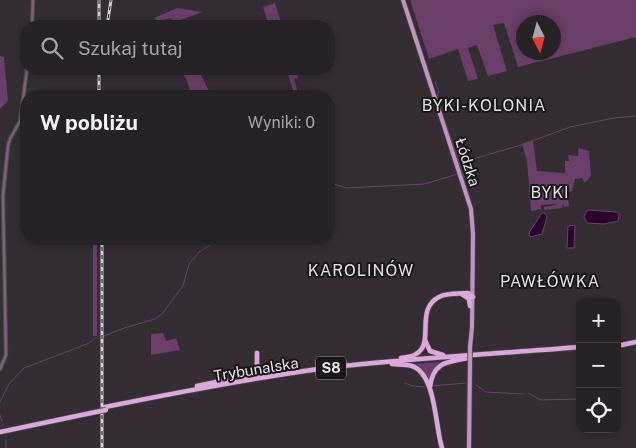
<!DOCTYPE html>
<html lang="pl">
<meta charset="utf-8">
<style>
:root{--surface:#272226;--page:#332f32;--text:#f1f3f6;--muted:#a4a4a7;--line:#433f43}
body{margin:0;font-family:"Public Sans",sans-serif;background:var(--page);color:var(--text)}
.controls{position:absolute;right:15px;bottom:15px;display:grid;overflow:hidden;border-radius:10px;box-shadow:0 2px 8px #0003}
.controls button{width:45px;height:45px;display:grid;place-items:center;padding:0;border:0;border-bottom:1px solid var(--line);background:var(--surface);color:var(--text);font:25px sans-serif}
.compass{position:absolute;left:516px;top:15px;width:45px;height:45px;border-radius:50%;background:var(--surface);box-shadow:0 2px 8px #0003;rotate:174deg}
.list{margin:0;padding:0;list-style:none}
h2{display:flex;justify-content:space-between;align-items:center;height:65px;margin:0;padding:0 20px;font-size:21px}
h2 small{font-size:16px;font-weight:400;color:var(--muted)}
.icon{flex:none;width:28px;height:28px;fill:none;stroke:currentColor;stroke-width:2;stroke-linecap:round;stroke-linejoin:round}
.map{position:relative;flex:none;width:636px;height:448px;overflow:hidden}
.search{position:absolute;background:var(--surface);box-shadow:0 2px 8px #0003;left:20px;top:20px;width:315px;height:55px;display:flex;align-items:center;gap:12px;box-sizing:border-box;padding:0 18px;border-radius:20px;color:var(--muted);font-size:19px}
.panel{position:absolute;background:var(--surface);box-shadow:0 2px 8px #0003;left:20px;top:90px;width:315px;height:155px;border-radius:20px}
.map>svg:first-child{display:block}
</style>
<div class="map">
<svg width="636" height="448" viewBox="0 0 636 448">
<rect width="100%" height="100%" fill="#342d33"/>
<path fill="#693e68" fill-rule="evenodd" d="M410,0h226v37l-118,30 -14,-44 -11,2 14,46 -19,5 -11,-31 -9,3 10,31 -10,2 -10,-32 -29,10zM524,22h30v30h-30z
M275,3l7,23h-13l-6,-19z
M177,8l25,4 -27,10 -5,-4 -12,4 -4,-4z
M0,56l4,1 4,44 -7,7h-1z
M180,69h18l11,22 -17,5 -6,-17z
M282,69h13l3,9 -4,1 5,17h-4l-7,-22 -4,1z
M533,141l4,30 28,2v-12h4l-1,-6 10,1v-8l11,3 2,25 -6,7 -3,-5 -7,1 -3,12 -5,2 2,13 -5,1 -1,-4 -1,5 -18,2v-3c4,-1 9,-1 13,-3l-16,1v4l-10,2 -4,-50 -5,-17z
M93,239h4v97h-4z
M163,333l3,8 10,-3 4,12 -29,5v-21z
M444,362l-15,21 -19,-19z"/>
<path fill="#2d032e" stroke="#644665" d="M589,210l27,2 3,2 -1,7 -14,3 -17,-1 -3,-6 2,-5z
M542,213h3l2,4 -5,17 -12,3 -1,-4z
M575,225l-1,23h-7l1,-22z"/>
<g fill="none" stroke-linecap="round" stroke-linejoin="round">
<path stroke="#644665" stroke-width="1" d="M408,8l4,13
M413,23l11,34
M425,60l5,15
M435,82l3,7
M437,97l2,-6
M437,98l22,64
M464,177l-5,-14 62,-18 49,-18 44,-9 22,-2
M464,180l7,21
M329,184h5l12,4 78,-4 34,-10
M102,337l22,-9 31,-9 7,-5 21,-28 6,-22 10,-12 21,-13
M405,383l8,3 11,1
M476,385l10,7 38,2
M432,386l34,-3
M528,393l13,7 39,-1
M0,402l9,-18 15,-16 63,-24 10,-7
M0,415l2,6
M3,424v1
M6,436v1
M6,448v-8"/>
<g stroke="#504a4f" stroke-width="4.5">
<path id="minor" d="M32,26l1,-26
M0,369l6,-14 -3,-160 5,-49 2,-7 10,-18 7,-52"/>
</g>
<g stroke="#504a4f" stroke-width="5.5">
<path id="major" d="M403,0l68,209 2,25 -1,93 -2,20
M469,448l1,-84"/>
</g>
<g stroke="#504a4f" stroke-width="6">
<path id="highway" d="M463,295l6,4 1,7
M425,340l5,11 13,4
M617,346l19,-4
M401,358c5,-1 11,-1 15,-4 20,-11 -3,-46 25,-58 8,-3 18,-2 27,-3l5,4
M392,364c6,1 14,0 20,2 24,8 23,60 30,82
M251,375l6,-5v-17
M239,378l41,-6
M197,386l29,-6
M430,387c3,-25 17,-25 38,-29
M105,407c74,-15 147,-29 221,-39 84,-10 169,-14 254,-21
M0,432l91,-19"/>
</g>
<use href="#minor" stroke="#786377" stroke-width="2.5"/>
<use href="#major" stroke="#c094be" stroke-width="4"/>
<use href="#highway" stroke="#dca7da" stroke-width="4.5"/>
<g stroke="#d2ced2" stroke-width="3">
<path id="rail" d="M99,0v26
M107,26l4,-26
M99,69v27
M102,239v209"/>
</g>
<use href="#rail" stroke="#1a1719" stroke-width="1" stroke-dasharray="4" stroke-linecap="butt"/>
<g stroke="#504a4f" stroke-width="5.5" stroke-linecap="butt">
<path id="major-bridge" d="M470,364v-17"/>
</g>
<g stroke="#504a4f" stroke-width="6" stroke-linecap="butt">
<path id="highway-bridge" d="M91,413l15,-3"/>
</g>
<use href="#major-bridge" stroke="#c094be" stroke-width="4"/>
<use href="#highway-bridge" stroke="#dca7da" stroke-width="4.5"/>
</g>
<g text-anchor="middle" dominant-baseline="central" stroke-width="4" stroke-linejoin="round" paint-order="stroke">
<rect fill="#1a1719" stroke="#a8a4a8" stroke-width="1" x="316" y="356.5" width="30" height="23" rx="4"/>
<g font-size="14" font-weight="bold" fill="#e5e1e5">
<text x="331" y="368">S8</text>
</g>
<g font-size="15" fill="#e5e1e5" stroke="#1a1719">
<text transform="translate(468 162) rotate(72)">Łódzka</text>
<text transform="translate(256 369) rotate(-9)">Trybunalska</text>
</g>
<g font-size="16" letter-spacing="1" fill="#e5e1e5" stroke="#1a1719">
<text x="484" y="105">BYKI-KOLONIA</text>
<text x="550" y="192">BYKI</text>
<text x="361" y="270">KAROLINÓW</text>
<text x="550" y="281">PAWŁÓWKA</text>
</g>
</g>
</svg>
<div class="controls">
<button>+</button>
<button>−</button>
<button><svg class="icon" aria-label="locate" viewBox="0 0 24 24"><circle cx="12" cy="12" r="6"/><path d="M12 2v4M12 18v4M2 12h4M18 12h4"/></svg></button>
</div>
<svg class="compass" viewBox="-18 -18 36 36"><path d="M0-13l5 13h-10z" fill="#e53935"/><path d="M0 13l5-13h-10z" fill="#a4a4a7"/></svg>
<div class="search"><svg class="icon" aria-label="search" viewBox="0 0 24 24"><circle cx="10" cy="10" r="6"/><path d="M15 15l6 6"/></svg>Szukaj tutaj</div>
<section class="panel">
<h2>W pobliżu<small>Wyniki: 0</small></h2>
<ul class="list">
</ul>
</section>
</div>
